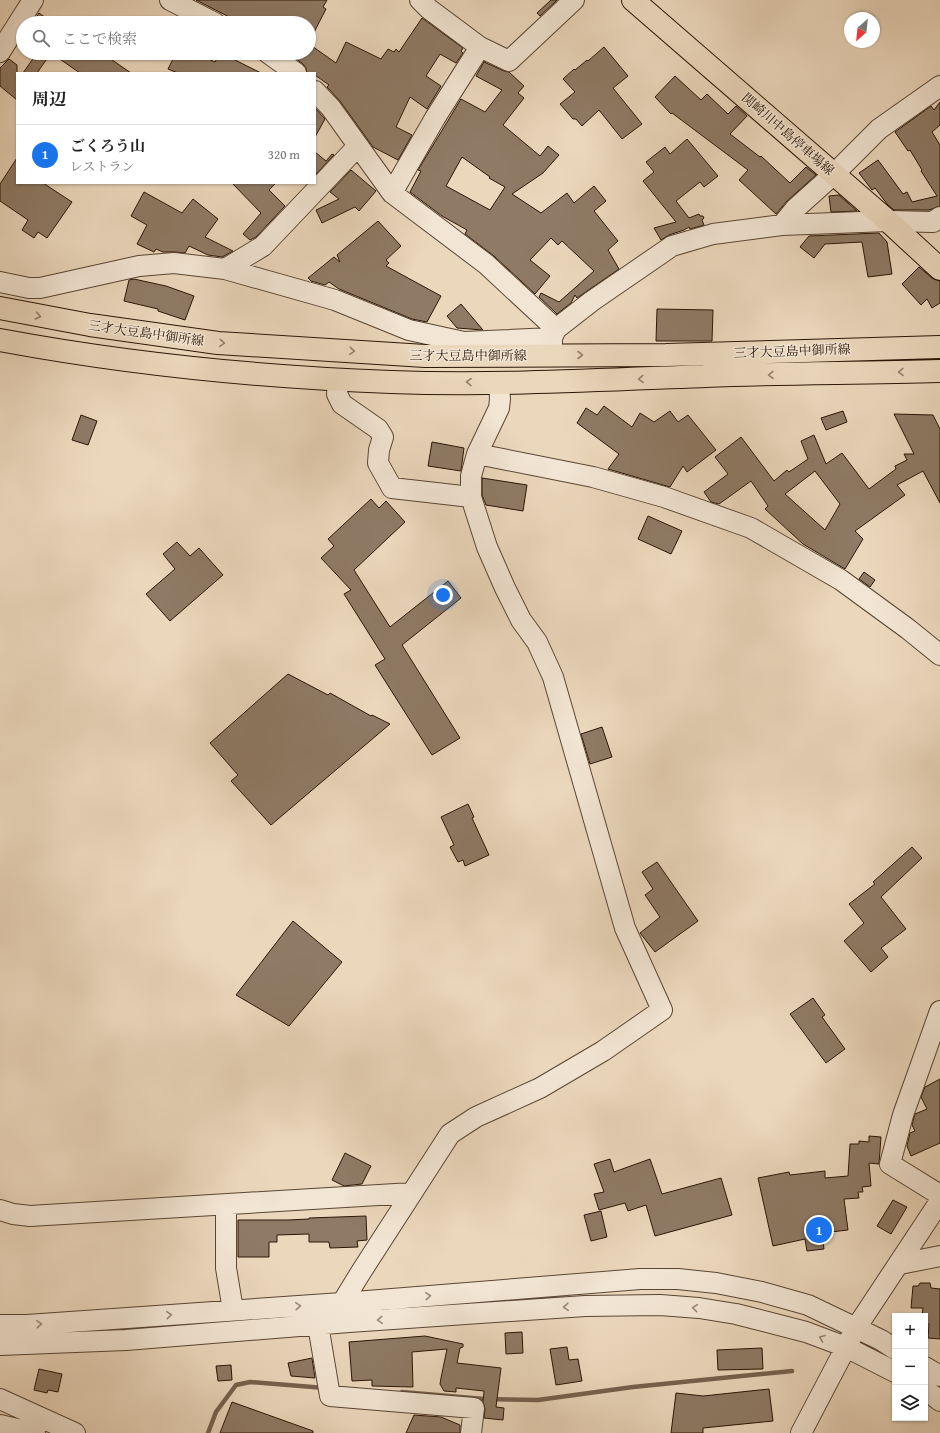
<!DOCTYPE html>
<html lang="ja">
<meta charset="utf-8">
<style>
:root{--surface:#fff;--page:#f6f6f6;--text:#222;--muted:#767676;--line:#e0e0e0;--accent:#1a73e8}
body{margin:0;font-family:"Gentium Book Plus","Noto Serif JP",serif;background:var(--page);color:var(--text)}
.controls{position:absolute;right:12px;bottom:12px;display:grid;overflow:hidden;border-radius:0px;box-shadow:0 1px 3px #0004}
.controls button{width:36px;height:36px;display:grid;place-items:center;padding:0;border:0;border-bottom:1px solid var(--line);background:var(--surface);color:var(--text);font:20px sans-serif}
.compass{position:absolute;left:844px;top:12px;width:36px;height:36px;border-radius:50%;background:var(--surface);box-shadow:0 1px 3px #0004;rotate:207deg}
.you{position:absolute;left:443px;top:595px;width:14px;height:14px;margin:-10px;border:3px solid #fff;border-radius:50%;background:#1a73e8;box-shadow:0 0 0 6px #1a73e833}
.badge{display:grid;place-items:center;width:26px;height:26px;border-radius:50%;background:var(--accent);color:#fff;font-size:13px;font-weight:700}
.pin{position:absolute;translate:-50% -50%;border:2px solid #fff;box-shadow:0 1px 4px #0006}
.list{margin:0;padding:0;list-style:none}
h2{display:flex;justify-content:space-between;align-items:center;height:52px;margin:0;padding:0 16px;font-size:17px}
h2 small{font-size:13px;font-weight:400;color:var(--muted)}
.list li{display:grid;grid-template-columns:26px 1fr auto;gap:12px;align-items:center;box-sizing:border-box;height:60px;padding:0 16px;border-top:1px solid var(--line)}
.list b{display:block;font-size:15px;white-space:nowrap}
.list p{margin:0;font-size:13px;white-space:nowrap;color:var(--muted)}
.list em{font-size:13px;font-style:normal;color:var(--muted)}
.icon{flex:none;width:22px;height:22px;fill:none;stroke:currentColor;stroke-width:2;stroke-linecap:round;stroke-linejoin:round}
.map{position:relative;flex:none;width:940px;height:1433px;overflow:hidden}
.search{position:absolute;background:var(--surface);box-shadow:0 1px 3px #0004;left:16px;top:16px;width:300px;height:44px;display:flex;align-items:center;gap:10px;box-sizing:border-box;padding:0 14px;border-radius:22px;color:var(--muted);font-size:15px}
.panel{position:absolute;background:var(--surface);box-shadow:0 1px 3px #0004;left:16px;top:72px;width:300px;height:112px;border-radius:0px}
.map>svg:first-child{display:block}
</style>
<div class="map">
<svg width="940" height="1433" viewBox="0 0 940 1433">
<rect width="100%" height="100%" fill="#ebd7bc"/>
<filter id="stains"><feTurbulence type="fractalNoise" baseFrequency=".005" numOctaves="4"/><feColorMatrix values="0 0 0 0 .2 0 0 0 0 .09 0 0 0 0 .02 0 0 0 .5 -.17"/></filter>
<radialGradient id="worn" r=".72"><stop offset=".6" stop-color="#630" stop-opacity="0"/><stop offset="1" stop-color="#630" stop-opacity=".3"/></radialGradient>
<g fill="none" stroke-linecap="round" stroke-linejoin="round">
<path stroke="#76624e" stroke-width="4.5" d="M402,1392l82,7 54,1 95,-13 159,-16
M208,1433l8,-21 20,-27 14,-3 75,6"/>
</g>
<path fill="#8e7a65" stroke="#2a1606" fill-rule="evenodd" d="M196,0h131l-4,7 3,2 -17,33v-19h-68z
M551,0h6l-17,16 -3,-3z
M39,13l14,10h-21z
M422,18l41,30 -2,3 2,2 -7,10 -16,-9 -14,22 15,10 -14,23 -17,-12 -14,30 16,8 -14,25 -25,-13 -33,-46 -13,-14 2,-2 -14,-10v-2h-8l-1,-5 -3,-4 -12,-9 1,-2h17v-9l27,19 10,-21 35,17 7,-10 6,3 2,-3 3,3z
M604,47l24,29 -15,12 29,36 -20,15 -23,-29 -17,16 -6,-7h-3l-13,-15 15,-12 -12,-13 11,-10 1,1 12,-10 1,1z
M37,53h65l29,20h-51l-29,-20 -14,20h-14z
M176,53h20l19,9 5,-9h16l-3,6 28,14h-83l-10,-4z
M9,59l8,6v35l-17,-14v-18z
M484,62l20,9 5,1 15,14 -6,7 6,5 -21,27 37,31 8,-10 11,9 -16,18 -31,21 29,19 26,-20 7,10 20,-17 12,15 -12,10 24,30 -10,9 11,19 -42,29 -2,-3 -4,8 -14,11 -18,-17 2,-4 18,9 35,-31 -32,-30 -4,4 -7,-7 -21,22 20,16 -15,18 -41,-38 -29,-22 2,-4 -25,-14 -32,-24 11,-21 -3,-1 43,-71 24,13 17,-22 -26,-14zM462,157l28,20 -1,1 16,9 -15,23 -44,-24z
M675,76l26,24 6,-6 21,20 8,-8 11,10 -17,18 30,23 1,-1 29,27 16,-16 10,8 -29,26 -11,13 -37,-34 9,-10 -76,-57 -1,1 -16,-17z
M940,102v23l-8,7 8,13v61l-11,4h-35l-7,-6 -12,-16 -3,2 -13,-17 19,-13 25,34 4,-2 5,10 25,-6 -16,-25 1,-1 -12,-20 -2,1 -13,-19 36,-26 3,4z
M315,108l10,11 -10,18z
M687,139l31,37 -14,11 -4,-5 -24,19 13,17 10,-4 1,2h3l1,2 -2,2 2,5 -14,4 -1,-2 -5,3 -15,5 -8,5 -7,-12 22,-6 -33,-41 11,-9 -8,-10 19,-15 5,7z
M315,152l11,9 6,-7 2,1 -19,20z
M17,158v25h26l29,19 -25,36 -9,-6 -4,6 -12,-8 6,-10 -28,-19v-17z
M351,170l25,21 -17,20 -4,-4 -33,16 -6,-13 23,-11 -9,-7z
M232,183h44l-7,7 16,16 -29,31 -6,3 -7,-6 18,-21z
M144,192l38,21 11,-14 25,20 -13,18 28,14 -11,6 -14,-2 -19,-9 -4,7 -10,-1h-12l-7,-3 -2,3 -17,-8 10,-19 -16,-9z
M839,195l18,16 -26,1 -2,-16z
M378,221l23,25 -15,14 3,3 -3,3 55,30 -14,26 -15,-3 -73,-30 -10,-7 -4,3 -14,-4 -3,-3 26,-21 6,5 -3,-7z
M879,233l8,9 5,32 -24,3 -6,-35 -37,2 -11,14 -14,-11 9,-11z
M919,267l13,11 8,3v22l-8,5 -5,-9 -6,6 -19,-21z
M134,279l32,7 28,10 -9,24 -27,-9v-2l-34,-8 5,-21z
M461,304l22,26 -26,-2 -10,-12z
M657,309l56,1 -1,31h-56z
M604,406l28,21 8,-14 14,9 16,-11 8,11 10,-7 28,35 -29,22 -4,-6 -13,21 -62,-18 11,-15 -42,-31 9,-15 11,7z
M843,411l4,11 -21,8 -5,-12z
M894,414l39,1 7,14v74l-17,-32 -26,14 8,10 -50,36 8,8 -18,30 -42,-25 -38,-35 3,-3 -17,-25 -32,23 -8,-2 -7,-10 24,-18 -13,-17 26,-20 33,44 13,-11 2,2 19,-13 -7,-18 13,-6 12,29 16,-11 27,36 27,-20 -1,-3 12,-6 -3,-6h10zM815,471l25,33 -15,26 -40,-36z
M81,415l16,6 -9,24 -16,-5z
M432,442l32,6 -3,23 -33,-5z
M482,478l45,7 -4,26 -37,-6 -4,-10z
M371,499l8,9 7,-7 19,21 -51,48 36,57 58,-46 13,17 -59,47 58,93 -28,17 -57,-90 10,-6 -41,-65 7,-4 -30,-32 13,-12 -6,-7z
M648,516l34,15 -11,23 -33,-15z
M177,542l13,14 9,-8 24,27 -53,46 -24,-27 29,-25 -12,-15z
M864,572l11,8 -5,7 -11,-8z
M288,674l40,21 2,-2 41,23 1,-1 18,9 -119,101 -40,-44 7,-6 -28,-32z
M602,727l10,30 -22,7 -9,-30z
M468,804l6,13 -2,1 17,37 -24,11 -2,-6 -5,2 -8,-15 4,-2 -13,-28z
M912,847l10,11 -41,39 25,32 -25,19 7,9 -17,15 -27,-31 20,-18 -15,-19 26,-20 -2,-2z
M657,862l41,59 -43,31 -15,-19 20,-16 -15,-22 8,-6 -11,-17z
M293,921l49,41 -53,64 -53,-31z
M813,998l12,17 -3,2 23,32 -19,14 -36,-49z
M940,1079v64l-29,13 -4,-10 3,-13 5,-2 -3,-6 3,-11 12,-5 -6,-12 4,-10z
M869,1136l12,1 -2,27 -10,-1 2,23 -9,1 1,5h-5l1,6 -15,1 4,31 -26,3 2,16 -17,2 -2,-12 -32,7 -15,-68 31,-6 1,3 35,-4v7l23,-2 2,-32h9v-3l10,1z
M345,1153l26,13 -9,18 -18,2 -12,-6z
M610,1159l4,13 36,-13 12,35 59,-16 11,37 -77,21 -9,-31 -18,6 -3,-8 -26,7 -5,-16 10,-2 -10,-28z
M893,1200l14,7 -16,27 -14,-8z
M601,1211l6,26 -16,4 -7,-26z
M366,1216l1,24 -10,1 1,6 -28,1 -1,-6h-20v-8l-32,1v7h-8v15h-31v-37h50l21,-1v-1z
M920,1283h10l1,5 9,1v50l-12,-1 1,-14 -4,-1v-7h-3l1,-8h-12l2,-22h5z
M522,1332l1,21 -17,1 -1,-21z
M425,1336l38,8v3l-3,1 -3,15 44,5 -5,39 8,1 -1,12 -19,-2 1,-9 -2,-7 1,-11 -28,-3v4l-12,-1 -4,-7 1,-6 6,-29 -35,3 1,35 -41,-1v-6l-20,1 -3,-39z
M567,1347l2,13 9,-1 4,22 -26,4 -6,-36z
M762,1348l1,21 -45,1 -1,-20z
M312,1358l3,20 -24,-2 -3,-13z
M231,1365l1,15 -14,1 -2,-15z
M39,1369l23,5 -4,18 -10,-2 -1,3 -13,-3z
M769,1389l4,32 -70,7v5h-32l5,-40 27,3z
M232,1402l81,29v2h-93z
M414,1415l27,2 19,8v8h-54z"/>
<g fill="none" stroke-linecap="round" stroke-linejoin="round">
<g stroke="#5a4634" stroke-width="22">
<path id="minor" d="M170,0l45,23
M420,0l9,9 51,38 29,14 65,-61
M0,52l33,-52
M268,53l28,20
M315,91l16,17 61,85 94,71 70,65
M392,193l43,-75 45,-71
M782,225l106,-4 45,1 7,-5
M225,269l38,-23 95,-100
M0,282l29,6h11l99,-22 35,-3 51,6 110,31 74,30 55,12 88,-4
M552,350v-12l4,-9 36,-28 80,-55 41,-12 69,-9 13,-16 39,-35 45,-45 61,-43
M338,379l-1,15 5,10 36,25 5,8 -4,13 -1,13 14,25 79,9
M477,454l116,23 71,20 87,31 90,52 67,49 32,26
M940,1011l-37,104 -13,49 50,31
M226,1205v63l7,42
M0,1210l13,4 17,2 382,-23
M900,1264l40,-8
M342,1303l19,-31 89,-138 26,-17 64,-29 63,-37 59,-41 -37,-82 -72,-251 -16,-35 -16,-22 -16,-32 -18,-41 -16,-50v-21l6,-22 22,-46 1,-9 -1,-16
M0,1325h27l315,-22 298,-24h38l38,4 46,9 46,13 73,35 14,9
M318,1325l12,71 144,12 -3,25
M0,1345l126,-5 223,-18 236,-16 75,-1 39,3 37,6 70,18 40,15 49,25
M925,1367l15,9
M925,1389l15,12
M0,1399l75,34
M0,1425l35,8
M801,1433l55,-105 84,-127"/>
</g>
<g stroke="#2a1606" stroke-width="24">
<path id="major" d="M633,0l255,221 52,48
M0,308l90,17 128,18 207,13 241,-1 274,-8
M0,340c129,24 260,37 391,42 113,4 227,-3 341,-7 69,-2 139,-2 208,-4"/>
</g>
<use href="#minor" stroke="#f2e5d3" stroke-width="20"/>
<use href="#major" stroke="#ebd7bc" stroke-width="22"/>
</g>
<defs><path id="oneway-chevron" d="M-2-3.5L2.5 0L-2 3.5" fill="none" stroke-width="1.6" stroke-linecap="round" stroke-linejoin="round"/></defs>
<g stroke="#94806a">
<use href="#oneway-chevron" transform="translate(38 316) rotate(11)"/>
<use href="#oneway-chevron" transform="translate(222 343) rotate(4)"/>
<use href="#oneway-chevron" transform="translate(352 351) rotate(4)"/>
<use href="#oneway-chevron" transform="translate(580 355)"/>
<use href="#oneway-chevron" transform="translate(901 372) rotate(179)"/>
<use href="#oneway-chevron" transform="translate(771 375) rotate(179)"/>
<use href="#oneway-chevron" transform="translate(641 379) rotate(178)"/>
<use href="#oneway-chevron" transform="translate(469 382) rotate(-179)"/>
</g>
<g stroke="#988877">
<use href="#oneway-chevron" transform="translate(428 1296) rotate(-5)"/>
<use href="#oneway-chevron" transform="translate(298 1306) rotate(-4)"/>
<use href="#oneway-chevron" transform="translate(566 1307) rotate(176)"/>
<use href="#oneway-chevron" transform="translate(695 1308) rotate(-175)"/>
<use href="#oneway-chevron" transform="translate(169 1315) rotate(-5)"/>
<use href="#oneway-chevron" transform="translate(380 1320) rotate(176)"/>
<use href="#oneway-chevron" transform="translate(39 1324) rotate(-4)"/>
<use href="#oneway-chevron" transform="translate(822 1338) rotate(-159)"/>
</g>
<g text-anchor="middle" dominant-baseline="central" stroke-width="3" stroke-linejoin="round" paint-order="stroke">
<g font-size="13" fill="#2a1606" stroke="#f2e5d3">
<text transform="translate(788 134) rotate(41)">関崎川中島停車場線</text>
<text transform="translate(146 333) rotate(8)">三才大豆島中御所線</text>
<text transform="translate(792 351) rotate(-2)">三才大豆島中御所線</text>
<text x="468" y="355">三才大豆島中御所線</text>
</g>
</g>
<rect width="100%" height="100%" filter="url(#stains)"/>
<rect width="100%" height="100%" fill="url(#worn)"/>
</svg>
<div class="controls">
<button>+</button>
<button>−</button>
<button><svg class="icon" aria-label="layers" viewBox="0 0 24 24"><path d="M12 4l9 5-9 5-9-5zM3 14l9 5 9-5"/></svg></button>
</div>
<svg class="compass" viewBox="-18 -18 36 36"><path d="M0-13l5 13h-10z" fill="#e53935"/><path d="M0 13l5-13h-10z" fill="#767676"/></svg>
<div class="you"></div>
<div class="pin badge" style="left:819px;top:1230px">1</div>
<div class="search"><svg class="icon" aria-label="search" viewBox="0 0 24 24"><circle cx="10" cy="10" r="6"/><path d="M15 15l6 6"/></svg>ここで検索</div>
<section class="panel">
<h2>周辺<small></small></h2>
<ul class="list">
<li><span class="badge">1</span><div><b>ごくろう山</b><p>レストラン</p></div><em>320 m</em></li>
</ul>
</section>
</div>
